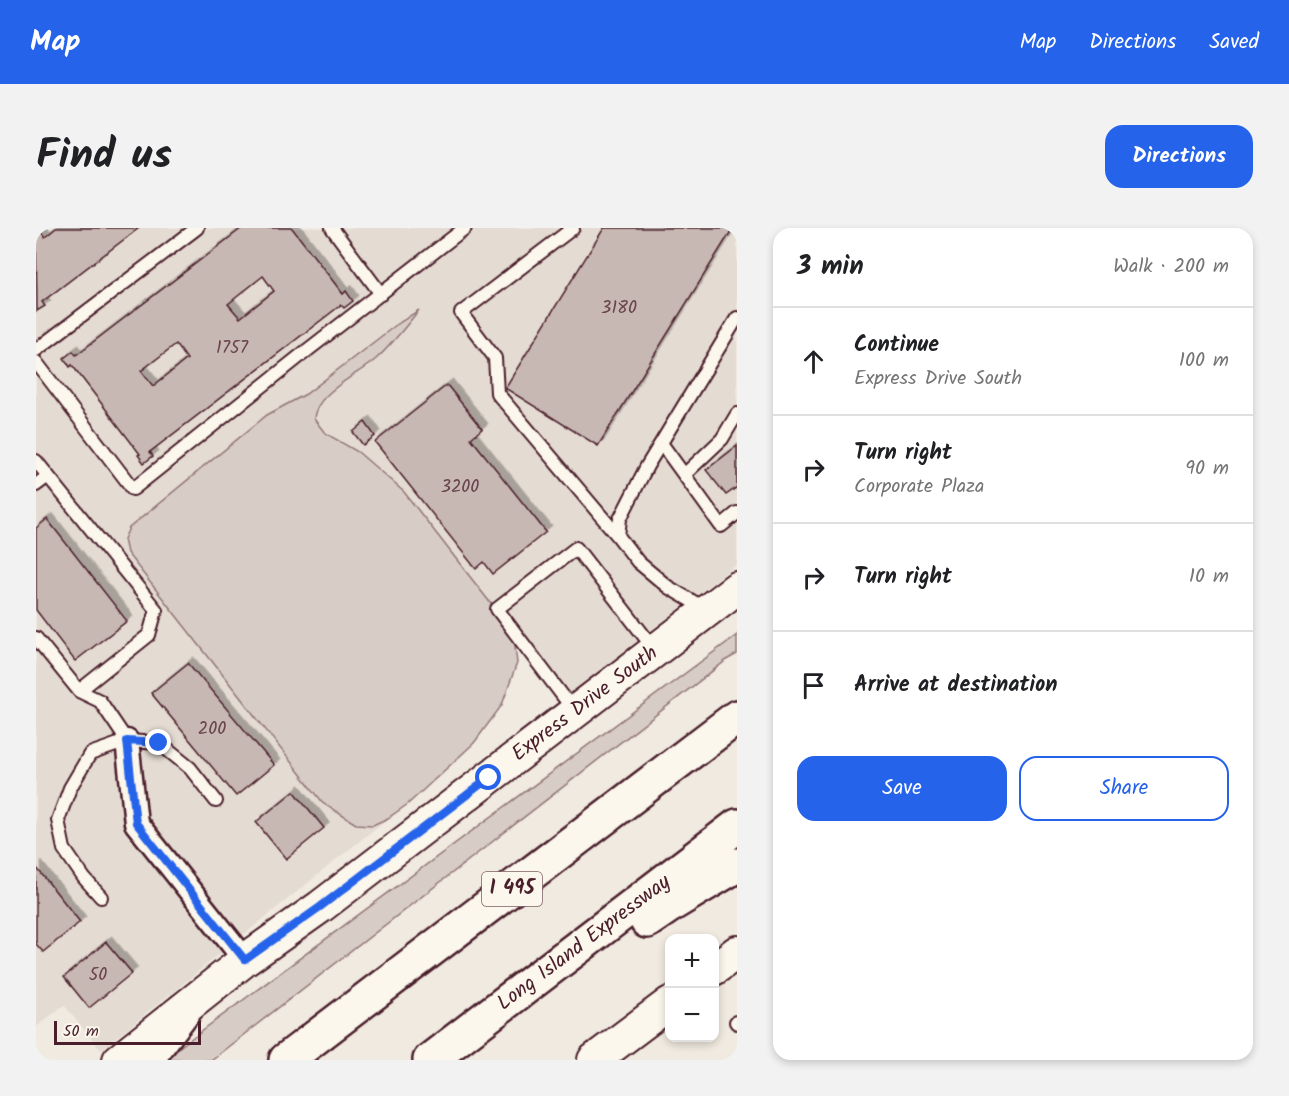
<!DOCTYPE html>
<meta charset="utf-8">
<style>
:root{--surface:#fff;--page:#f2f2f2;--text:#202124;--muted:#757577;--line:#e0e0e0;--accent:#2563eb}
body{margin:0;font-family:Kalam,sans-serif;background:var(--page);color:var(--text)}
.controls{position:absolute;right:18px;bottom:18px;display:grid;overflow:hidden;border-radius:12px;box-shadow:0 3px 9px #0003}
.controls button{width:54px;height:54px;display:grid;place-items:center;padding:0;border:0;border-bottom:2px solid var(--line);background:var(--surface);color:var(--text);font:30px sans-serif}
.scale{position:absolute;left:18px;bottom:15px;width:147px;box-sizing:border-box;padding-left:6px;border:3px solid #4a1f2b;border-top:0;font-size:16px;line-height:21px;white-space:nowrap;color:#4a1f2b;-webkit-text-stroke:4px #fbf7ec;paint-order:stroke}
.stop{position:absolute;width:18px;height:18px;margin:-14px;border:4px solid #2563eb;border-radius:50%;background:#fff}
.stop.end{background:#2563eb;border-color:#fff;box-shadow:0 2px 6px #0008}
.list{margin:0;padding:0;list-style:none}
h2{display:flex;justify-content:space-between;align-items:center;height:78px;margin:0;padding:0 24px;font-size:26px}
h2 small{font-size:20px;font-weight:400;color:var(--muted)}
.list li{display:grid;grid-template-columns:39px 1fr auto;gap:18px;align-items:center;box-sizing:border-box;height:108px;padding:0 24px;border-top:2px solid var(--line)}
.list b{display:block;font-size:22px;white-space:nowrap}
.list p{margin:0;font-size:20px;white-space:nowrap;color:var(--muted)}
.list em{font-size:20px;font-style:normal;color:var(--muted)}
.actions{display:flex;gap:12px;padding:18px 24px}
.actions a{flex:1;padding:14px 0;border:2px solid var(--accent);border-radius:18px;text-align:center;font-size:21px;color:var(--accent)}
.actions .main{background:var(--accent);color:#fff}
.icon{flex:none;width:33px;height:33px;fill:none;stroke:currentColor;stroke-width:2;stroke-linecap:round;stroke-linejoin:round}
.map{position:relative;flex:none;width:701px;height:832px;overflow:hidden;border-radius:18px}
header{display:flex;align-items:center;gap:36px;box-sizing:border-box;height:84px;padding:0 30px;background:var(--accent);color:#fff}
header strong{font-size:28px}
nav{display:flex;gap:33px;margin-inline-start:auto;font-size:21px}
.intro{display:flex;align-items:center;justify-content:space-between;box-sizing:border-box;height:144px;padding:0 36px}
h1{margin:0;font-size:42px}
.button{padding:15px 27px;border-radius:18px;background:var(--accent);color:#fff;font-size:21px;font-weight:700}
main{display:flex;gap:36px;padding:0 36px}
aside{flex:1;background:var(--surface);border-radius:18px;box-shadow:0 3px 9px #0003}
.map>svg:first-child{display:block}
</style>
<header>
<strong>Map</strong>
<nav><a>Map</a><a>Directions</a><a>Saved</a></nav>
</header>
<div class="intro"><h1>Find us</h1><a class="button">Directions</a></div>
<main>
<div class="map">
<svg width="701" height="832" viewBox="0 0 701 832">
<defs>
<filter id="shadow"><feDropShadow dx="5.5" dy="-5.5" stdDeviation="0" flood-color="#0004"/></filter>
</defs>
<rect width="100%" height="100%" fill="#f0eae0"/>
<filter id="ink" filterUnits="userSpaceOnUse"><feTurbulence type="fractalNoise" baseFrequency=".0167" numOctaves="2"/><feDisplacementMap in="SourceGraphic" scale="12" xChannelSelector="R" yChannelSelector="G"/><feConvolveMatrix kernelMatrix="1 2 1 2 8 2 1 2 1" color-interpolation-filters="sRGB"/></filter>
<g filter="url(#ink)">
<path fill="#e4dbd2" d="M0,0h701v336l-173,133 -160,-205 -277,61 197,251 49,21 15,-7 -287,232 -37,-45 -28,22z"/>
<path fill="#d8ccc6" stroke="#917678" stroke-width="1.5" d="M383,82c-14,17 -27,35 -43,49 -18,16 -61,34 -62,60l11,14 33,19 46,40 95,122 15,24 3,25 -15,42 -28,38 -66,61 -20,14 -15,7 -17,-1 -32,-20 -197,-251 -3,-14 5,-11 138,-113 39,-21 90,-69z
M701,407v19l-9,5 -517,401h-44l14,-14z"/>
<path fill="#c8b8b3" stroke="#4a1f2b" stroke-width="1.5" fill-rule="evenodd" filter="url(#shadow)" d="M0,0h2l7,9 11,-9h83l-97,74 3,4 -8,5z
M206,0h50l51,66 3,-3 7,10 -9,7 -3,-3 -191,147 3,4 -9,7 -6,-8 2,-1 -68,-89 -2,2 -6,-9 9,-7 3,4zM227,48l11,15 -34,27 -12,-14zM140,116l11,15 -34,27 -12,-15z
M568,0h129l-135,218 -93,-58z
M411,157l35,44 -11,9 75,94 -53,42 -9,-12 -8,7 -101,-127z
M329,194l10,14 -12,9 -10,-13z
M701,218v41l-11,8 -20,-25z
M11,291l80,102 -52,40 -39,-51v-82z
M152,435l86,102 -38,31 -85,-103z
M258,563l30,37 -38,31 -30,-37z
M0,639l44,55 -37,30 -7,-8z
M70,714l26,31 -43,35 -25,-31z"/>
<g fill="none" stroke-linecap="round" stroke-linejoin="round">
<g stroke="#4a1f2b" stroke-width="16">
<path id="lane" d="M296,0l49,66
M537,0l-112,85 34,45 2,35 121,143
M0,122l161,-122
M0,134l97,127 167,-133 165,-128
M625,215l60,83 16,-13
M0,233l120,149 -7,25 -70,56
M648,247l38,-36 15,-25
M0,257l12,-9
M671,382l-39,-23 -30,-25 -20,-26 2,-17 27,-53 90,-148
M0,410l43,53 21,10 27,40
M539,484l-78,-103 79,-61 79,102
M65,669l-17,-19 -20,-29 -6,-29 12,-32 20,-34 37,-13 32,2 31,25 26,33
M700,794l1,1"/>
</g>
<g stroke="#4a1f2b" stroke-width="27">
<path id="street" d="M91,513l9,82 109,137"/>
</g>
<g stroke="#4a1f2b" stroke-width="36">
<path id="secondary" d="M678,741l23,-17
M83,832l126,-100 75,-53 417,-319
M558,832l76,-57"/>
</g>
<g stroke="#4a1f2b" stroke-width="38">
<path id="highway" d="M611,693l25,-17 65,-39
M110,832l38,-50
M250,832l451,-343
M394,832l307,-234"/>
</g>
<use href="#lane" stroke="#fbf7ec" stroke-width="12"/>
<use href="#street" stroke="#fbf7ec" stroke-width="22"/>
<use href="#secondary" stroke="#fbf7ec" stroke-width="32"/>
<use href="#highway" stroke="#fbf7ec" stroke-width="33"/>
</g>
</g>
<g fill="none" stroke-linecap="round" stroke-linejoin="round" filter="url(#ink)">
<path stroke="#2563eb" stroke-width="8" d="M123,515l-32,-2 9,82 109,137 75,-53 169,-129"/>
</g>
<g text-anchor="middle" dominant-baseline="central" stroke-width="4.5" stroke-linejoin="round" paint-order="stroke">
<g font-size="18" fill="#6a454d">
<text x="583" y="80">3180</text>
<text x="196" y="120">1757</text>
<text x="424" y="259">3200</text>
<text x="176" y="501">200</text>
<text x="62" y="747">50</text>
</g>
<rect fill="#fbf7ec" stroke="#7f6065" stroke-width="1.5" x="446" y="644" width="60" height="34" rx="4.5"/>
<g font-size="20" font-weight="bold" fill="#4a1f2b">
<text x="476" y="661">I 495</text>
</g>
<g font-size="21" fill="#4a1f2b" stroke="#fbf7ec">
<text transform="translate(549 476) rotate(-37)">Express Drive South</text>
<text transform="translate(548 715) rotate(-37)">Long Island Expressway</text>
</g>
</g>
</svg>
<div class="controls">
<button>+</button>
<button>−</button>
</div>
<div class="scale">50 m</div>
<div class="stop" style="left:453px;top:550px"></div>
<div class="stop end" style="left:123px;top:515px"></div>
</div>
<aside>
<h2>3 min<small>Walk · 200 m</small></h2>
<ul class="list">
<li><svg class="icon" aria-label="ahead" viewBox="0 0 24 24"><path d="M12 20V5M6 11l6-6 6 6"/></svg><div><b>Continue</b><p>Express Drive South</p></div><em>100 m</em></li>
<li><svg class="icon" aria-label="right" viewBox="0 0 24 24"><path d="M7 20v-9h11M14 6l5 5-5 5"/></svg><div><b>Turn right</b><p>Corporate Plaza</p></div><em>90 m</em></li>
<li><svg class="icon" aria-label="right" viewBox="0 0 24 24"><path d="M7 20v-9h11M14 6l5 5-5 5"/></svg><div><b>Turn right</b></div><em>10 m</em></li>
<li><svg class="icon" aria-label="arrive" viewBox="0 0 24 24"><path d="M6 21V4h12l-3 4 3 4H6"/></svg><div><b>Arrive at destination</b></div></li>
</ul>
<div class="actions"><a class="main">Save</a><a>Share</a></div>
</aside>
</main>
